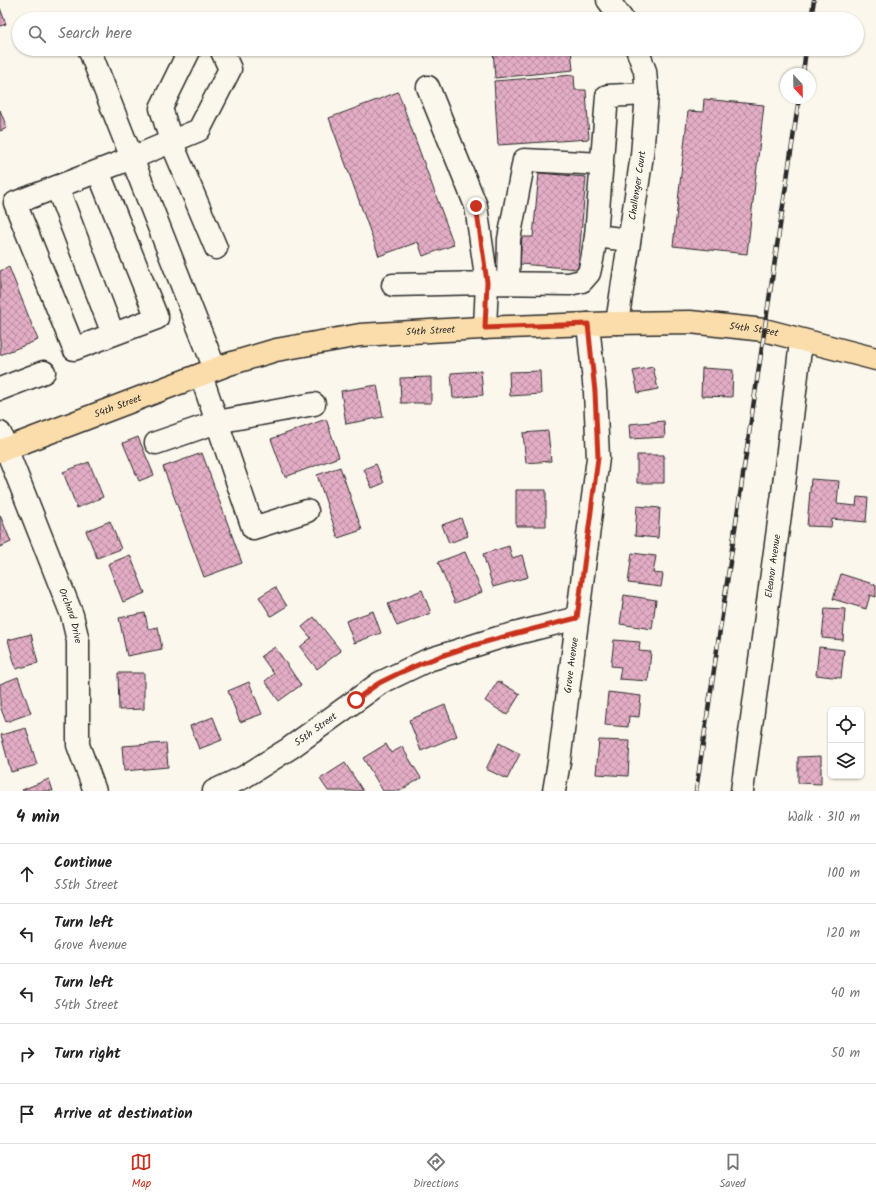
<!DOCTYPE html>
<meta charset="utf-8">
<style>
:root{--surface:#fff;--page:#f2f2f2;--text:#222;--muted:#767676;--line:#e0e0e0;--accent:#c8321e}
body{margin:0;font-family:Kalam,sans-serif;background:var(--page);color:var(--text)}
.controls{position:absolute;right:12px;bottom:12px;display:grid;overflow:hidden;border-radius:6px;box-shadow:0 1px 3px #0004}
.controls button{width:36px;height:36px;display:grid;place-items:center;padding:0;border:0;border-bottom:1px solid var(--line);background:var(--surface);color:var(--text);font:20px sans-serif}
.compass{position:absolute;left:780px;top:68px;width:36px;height:36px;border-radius:50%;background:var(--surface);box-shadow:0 1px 3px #0004;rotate:158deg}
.stop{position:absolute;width:12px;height:12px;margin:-9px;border:3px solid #c8321e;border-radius:50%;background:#fff}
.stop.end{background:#c8321e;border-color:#fff;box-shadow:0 1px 4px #0008}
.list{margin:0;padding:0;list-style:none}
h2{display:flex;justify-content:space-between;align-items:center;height:52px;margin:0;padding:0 16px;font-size:17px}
h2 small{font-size:13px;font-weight:400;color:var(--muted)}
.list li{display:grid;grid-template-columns:26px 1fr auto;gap:12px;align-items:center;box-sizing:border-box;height:60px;padding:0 16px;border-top:1px solid var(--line)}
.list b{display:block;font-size:15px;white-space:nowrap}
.list p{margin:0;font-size:13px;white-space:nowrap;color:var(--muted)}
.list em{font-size:13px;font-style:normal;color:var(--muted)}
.icon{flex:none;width:22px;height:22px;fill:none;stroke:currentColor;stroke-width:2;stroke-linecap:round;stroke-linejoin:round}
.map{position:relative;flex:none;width:876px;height:791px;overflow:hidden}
.search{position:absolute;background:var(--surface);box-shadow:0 1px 3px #0004;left:12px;right:12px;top:12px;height:44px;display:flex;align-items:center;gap:10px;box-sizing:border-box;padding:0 14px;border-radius:22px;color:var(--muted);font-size:15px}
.sheet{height:352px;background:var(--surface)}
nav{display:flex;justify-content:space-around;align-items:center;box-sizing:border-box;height:56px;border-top:1px solid var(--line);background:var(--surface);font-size:11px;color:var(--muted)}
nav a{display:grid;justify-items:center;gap:2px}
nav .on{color:var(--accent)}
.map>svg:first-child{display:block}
</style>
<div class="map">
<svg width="876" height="791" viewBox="0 0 876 791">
<defs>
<pattern id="building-cross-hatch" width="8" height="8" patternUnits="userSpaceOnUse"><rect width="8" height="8" fill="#e3adc5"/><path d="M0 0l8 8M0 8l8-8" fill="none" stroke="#b88da0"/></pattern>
</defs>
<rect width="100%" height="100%" fill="#fbf7ec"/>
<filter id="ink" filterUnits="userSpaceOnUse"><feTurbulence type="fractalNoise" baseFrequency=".025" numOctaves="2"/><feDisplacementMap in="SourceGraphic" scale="8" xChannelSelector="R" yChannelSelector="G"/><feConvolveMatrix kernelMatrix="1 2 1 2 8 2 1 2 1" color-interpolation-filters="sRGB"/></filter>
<g filter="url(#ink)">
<path fill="url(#building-cross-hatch)" stroke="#2b2b2b" d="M0,8l6,16 -6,2z
M493,49h78l2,21 -78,8z
M574,75l1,15h11l3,49 -91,6 -4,-64z
M398,92l56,153 -31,11 -5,-14 -39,14 -50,-138z
M704,99l60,6 -17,149 -74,-8 15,-135 15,1z
M0,110l7,18 -7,3z
M539,173l47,4 -8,92 -58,-5 2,-27h11z
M9,267l29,73 -38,15v-84z
M653,367l5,22 -20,4 -5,-22z
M702,368l31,2 -1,27 -31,-1z
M481,371l2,24 -30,3 -2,-25z
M540,371l1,23 -31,2 -1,-24z
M431,377v26h-30l-1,-25z
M377,385l6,32 -37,7 -5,-33z
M326,419l13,38 -54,20 -14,-38z
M664,421l1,16 -35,2 -1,-15z
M548,431l3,30 -25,2 -3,-30z
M138,437l16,38 -15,6 -16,-38z
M202,453l40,110 -38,14 -41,-110z
M637,455h27v28h-27z
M89,462l14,35 -26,11 -14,-36z
M376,464l8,19 -12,5 -8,-19z
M340,467l22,63 -24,8 -21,-63z
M811,479l28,2 -2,23 19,2 1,-9 11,1 -2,24 -34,-3 -1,8 -24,-1z
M516,490h30v36h-30z
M637,506l23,2 -2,30 -23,-2z
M0,515l11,27 -11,5z
M461,518l7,18 -19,7 -7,-18z
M110,521l11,28 -24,9 -11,-27z
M509,546l3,12 10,-3 6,22 -35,10 -10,-33z
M465,552l17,40 -27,11 -17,-41z
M632,553l24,3 -3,17 10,1 -2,13 -33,-4z
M130,555l15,38 -22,9 -15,-38z
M841,574l35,11v12l-6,-2 -4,14 -33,-10z
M275,587l12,19 -16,10 -12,-19z
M422,590l9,23 -34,13 -9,-22z
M624,595l32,5 -4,29 -32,-5z
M825,608l20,1 -2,31 -21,-2z
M373,611l8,22 -27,10 -8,-22z
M145,613l3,16 10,-2 4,22 -35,7 -8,-38z
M314,617l27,34 -24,18 -17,-22 11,-9 -9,-11z
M31,634l7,29 -22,6 -8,-29z
M614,640l26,2 -1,9 12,1 -3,29 -29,-2 2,-12 -10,-1z
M275,647l26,38 -22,16 -14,-20 9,-7 -13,-18z
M819,647l25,3 -3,28 -25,-3z
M118,673h26v36l-25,1z
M18,677l13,36 -25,9 -6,-16v-22z
M498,681l22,13 -13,21 -22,-14z
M249,682l13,32 -22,8 -12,-31z
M608,692l33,4 -2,21 -10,-1 -1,11 -23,-2z
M445,705l12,31 -36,15 -12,-31z
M213,717l9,23 -23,9 -9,-23z
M26,728l11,37 -26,7 -10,-37z
M599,740l31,1 -2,35 -32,-2z
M166,743l2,24 -44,4 -2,-25z
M499,743l21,11 -13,25 -21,-10z
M386,744l5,9 11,-6 19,31 -21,13h-17l-20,-33z
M821,756v28l-23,-1v-26z
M345,763l18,28h-35l-8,-12z
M49,779l4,12h-30l-1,-1z"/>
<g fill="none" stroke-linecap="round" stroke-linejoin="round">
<g stroke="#2b2b2b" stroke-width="25">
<g id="minor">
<path d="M608,0l14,19"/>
<path d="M89,49l126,320"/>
<path d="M190,49l-29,59 10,33 45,107"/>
<path d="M98,171l59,147 -83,31 -59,-146 117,-45 67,-28 31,-61 -9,-20"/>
<path d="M57,187l56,147"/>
<path d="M629,240l-33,-4 11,-140 40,-2"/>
<path d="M508,283l1,-44 15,-79 78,4"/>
<path d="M393,285l94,-2 -11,-77 -48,-119"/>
<path id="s1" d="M617,323l25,-168 5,-61 -2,-23 -8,-22"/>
<path d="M485,328l2,-45 82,1 13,-3 7,-8 3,-13 4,-24"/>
<path d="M201,375l52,153 54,-17"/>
<path d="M0,389l44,-17"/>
<path id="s2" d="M0,433l72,182 6,26v104l17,46"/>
<path d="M156,443l61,-21 97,-18"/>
<path id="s3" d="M214,791l30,-14 46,-29 90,-65 48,-23 70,-22 79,-20"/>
<path id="s4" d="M554,791l5,-29 39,-304 -3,-66 -7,-68"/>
<path id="s5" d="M742,791l41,-298 18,-152"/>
</g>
</g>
<g stroke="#2b2b2b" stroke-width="25">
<g id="major">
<path id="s6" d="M0,451l229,-87 47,-14 84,-15 121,-7 136,-5 73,-1 74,8 112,29"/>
</g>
</g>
<use href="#minor" stroke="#fbf7ec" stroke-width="22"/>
<use href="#major" stroke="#faddab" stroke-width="22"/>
<g stroke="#2b2b2b" stroke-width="4.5">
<path id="rail" d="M811,19l3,-19
M803,74l3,-25
M696,791l103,-693"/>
</g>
<use href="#rail" stroke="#fbf7ec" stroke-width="3" stroke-dasharray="9" stroke-linecap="butt"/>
</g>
</g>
<g fill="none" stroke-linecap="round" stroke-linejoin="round" filter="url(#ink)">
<path stroke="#c8321e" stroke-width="5" d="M356,700c8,-6 16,-13 25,-18 61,-32 129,-47 196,-64l21,-160 -3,-66 -7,-68 -103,4 2,-46 -11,-76"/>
</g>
<g text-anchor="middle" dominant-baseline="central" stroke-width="3.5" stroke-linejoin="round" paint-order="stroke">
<g font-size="10" fill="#2b2b2b" stroke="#fbf7ec">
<text stroke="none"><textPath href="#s1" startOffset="139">Challenger Court</textPath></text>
<text stroke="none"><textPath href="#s6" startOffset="450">54th Street</textPath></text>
<text stroke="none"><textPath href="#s6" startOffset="774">54th Street</textPath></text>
<text stroke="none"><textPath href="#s6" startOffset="126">54th Street</textPath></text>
<text stroke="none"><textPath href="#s5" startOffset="227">Eleanor Avenue</textPath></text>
<text stroke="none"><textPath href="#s2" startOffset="196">Orchard Drive</textPath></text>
<text stroke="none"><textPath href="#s4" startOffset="127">Grove Avenue</textPath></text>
<text stroke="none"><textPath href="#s3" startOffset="119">55th Street</textPath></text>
</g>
</g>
</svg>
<div class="controls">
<button><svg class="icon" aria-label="locate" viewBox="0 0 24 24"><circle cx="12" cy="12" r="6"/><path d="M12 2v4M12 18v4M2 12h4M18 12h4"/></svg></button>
<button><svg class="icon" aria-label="layers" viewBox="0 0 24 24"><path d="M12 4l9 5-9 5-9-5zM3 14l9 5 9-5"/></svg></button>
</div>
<svg class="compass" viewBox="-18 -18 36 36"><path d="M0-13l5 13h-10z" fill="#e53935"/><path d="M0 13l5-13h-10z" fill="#767676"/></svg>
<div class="stop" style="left:356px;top:700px"></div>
<div class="stop end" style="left:476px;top:206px"></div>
<div class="search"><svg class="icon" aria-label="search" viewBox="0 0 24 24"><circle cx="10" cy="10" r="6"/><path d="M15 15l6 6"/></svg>Search here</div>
</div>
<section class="sheet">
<h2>4 min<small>Walk · 310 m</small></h2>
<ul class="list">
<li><svg class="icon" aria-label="ahead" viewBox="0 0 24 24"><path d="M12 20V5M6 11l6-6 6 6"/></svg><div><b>Continue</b><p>55th Street</p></div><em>100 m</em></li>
<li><svg class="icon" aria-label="left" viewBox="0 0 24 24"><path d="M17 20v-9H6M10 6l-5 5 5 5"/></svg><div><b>Turn left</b><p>Grove Avenue</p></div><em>120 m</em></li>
<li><svg class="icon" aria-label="left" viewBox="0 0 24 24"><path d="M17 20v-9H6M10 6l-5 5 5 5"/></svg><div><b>Turn left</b><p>54th Street</p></div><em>40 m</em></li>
<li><svg class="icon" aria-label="right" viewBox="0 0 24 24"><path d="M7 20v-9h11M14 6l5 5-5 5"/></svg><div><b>Turn right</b></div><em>50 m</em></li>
<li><svg class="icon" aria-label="arrive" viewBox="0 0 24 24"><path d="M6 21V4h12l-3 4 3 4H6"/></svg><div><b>Arrive at destination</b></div></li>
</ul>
</section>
<nav>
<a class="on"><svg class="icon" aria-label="map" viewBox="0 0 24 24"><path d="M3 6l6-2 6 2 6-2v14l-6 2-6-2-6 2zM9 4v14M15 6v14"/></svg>Map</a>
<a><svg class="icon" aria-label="directions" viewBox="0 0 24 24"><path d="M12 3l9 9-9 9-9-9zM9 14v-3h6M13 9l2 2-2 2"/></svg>Directions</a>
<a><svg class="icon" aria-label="saved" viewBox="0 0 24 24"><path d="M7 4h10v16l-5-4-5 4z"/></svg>Saved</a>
</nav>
